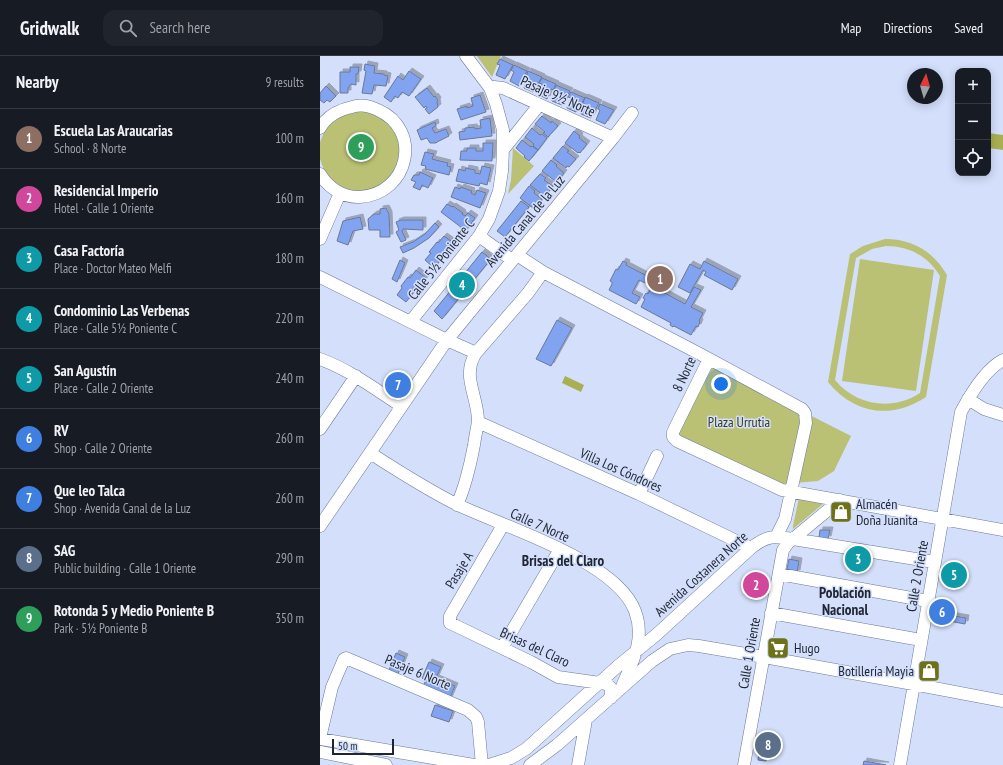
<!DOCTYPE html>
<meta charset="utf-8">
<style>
:root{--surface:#171b24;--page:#20242c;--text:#f1f3f6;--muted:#9ea1a6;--line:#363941;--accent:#6d7218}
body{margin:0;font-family:"PT Sans Narrow",sans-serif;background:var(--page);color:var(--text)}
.controls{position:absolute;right:12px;top:12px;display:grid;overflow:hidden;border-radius:8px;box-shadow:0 2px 10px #0003}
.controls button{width:36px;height:36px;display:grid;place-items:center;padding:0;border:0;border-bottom:1px solid var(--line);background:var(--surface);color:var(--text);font:20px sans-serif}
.compass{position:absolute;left:587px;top:12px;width:36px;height:36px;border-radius:50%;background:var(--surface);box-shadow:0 2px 10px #0003;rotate:5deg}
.scale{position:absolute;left:12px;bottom:10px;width:62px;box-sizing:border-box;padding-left:4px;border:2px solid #1f2532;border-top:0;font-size:11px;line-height:14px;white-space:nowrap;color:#1f2532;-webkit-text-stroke:3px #d3dffb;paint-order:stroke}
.you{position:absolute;left:401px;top:328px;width:14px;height:14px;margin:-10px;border:3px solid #fff;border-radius:50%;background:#1a73e8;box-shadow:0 0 0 6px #1a73e833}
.badge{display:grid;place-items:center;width:26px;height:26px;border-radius:50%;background:var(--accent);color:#fff;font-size:13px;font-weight:700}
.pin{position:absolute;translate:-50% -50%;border:2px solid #fff;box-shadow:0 1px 4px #0006}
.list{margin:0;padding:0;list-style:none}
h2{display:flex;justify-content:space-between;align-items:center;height:52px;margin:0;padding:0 16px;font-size:17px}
h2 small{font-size:13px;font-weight:400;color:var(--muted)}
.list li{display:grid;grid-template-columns:26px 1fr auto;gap:12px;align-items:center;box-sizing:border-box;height:60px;padding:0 16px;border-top:1px solid var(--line)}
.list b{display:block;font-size:15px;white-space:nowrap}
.list p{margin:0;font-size:13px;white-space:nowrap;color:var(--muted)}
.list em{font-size:13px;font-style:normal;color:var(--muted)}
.icon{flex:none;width:22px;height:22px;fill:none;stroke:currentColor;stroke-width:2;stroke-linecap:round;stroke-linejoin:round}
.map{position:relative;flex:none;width:683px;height:709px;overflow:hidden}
header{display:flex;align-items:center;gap:24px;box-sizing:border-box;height:56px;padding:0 20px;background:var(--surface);border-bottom:1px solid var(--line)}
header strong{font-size:19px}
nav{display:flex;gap:22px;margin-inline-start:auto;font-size:14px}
.search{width:280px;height:36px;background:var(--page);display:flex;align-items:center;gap:10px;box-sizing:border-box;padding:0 14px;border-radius:12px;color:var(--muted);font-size:15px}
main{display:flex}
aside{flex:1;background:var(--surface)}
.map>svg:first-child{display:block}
</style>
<header>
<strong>Gridwalk</strong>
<div class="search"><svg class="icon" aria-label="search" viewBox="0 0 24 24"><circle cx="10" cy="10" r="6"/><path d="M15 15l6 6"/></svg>Search here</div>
<nav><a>Map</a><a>Directions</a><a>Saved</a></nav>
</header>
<main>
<aside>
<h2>Nearby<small>9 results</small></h2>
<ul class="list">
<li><span class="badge" style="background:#8d6e63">1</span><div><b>Escuela Las Araucarias</b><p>School · 8 Norte</p></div><em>100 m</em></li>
<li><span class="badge" style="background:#d1479c">2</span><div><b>Residencial Imperio</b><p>Hotel · Calle 1 Oriente</p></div><em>160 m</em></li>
<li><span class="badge" style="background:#0f9aa8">3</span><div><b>Casa Factoría</b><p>Place · Doctor Mateo Melfi</p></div><em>180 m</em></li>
<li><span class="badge" style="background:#0f9aa8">4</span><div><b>Condominio Las Verbenas</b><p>Place · Calle 5½ Poniente C</p></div><em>220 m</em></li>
<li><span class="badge" style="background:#0f9aa8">5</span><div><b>San Agustín</b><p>Place · Calle 2 Oriente</p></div><em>240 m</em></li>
<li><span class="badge" style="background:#3f7fe0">6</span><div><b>RV</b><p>Shop · Calle 2 Oriente</p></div><em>260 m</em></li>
<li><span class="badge" style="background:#3f7fe0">7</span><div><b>Que leo Talca</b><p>Shop · Avenida Canal de la Luz</p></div><em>260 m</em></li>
<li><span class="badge" style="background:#5c6f8a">8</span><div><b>SAG</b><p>Public building · Calle 1 Oriente</p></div><em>290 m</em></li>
<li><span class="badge" style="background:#2e9e5b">9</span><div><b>Rotonda 5 y Medio Poniente B</b><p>Park · 5½ Poniente B</p></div><em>350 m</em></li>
</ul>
</aside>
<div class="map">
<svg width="683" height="709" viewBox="0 0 683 709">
<defs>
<filter id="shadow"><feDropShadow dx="3" dy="-3" stdDeviation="0" flood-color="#0004"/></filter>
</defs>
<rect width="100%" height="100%" fill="#d3dffb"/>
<path fill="#bac074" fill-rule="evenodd" d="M157,0h24l-9,21z
M39,53l26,8 16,21 -1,28 -17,20 -27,6 -13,-3 -11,-8 -8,-11 -4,-11v-17l5,-12 8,-10z
M193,92l21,18 -26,28 3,-14z
M565,183c27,0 48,12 62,36l-21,122c-35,23 -72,17 -98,-15l22,-128 13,-8zM566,190c23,0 42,10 54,30l-20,117c-27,18 -64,13 -85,-13l21,-122 16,-9z
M540,203l74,11 -18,121 -74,-10z
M393,310l138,70 -17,35 -16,10 -36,3 -105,-49z
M479,442l25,5 -31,26v-3z"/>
<path fill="#a9b052" d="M668,77l15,2v15l-15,-2z
M245,320l19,9 -3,7 -19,-9z"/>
<path fill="#82a3f0" stroke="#6a7897" filter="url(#shadow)" d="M180,3l13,6 -8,14 -9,-4 4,-10 -3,-1z
M45,8l10,2 -1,7 10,1v1l4,1 -2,10 -12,-1 -2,9 -10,-1 4,-22 -2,-1z
M194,9l13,6 -8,15 -9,-5 4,-9 -3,-2z
M30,11h9l-1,7h-2v11l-5,-1 -3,4v5h-8v-21h10z
M89,15l12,8 -12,17 -7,-4 -4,6 -3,-2 -4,6 -7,-5 14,-21 5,4z
M208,15l14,6 -9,15 -9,-4 4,-10 -2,-1z
M222,22l14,6 -3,6 -2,-1 -4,10 -9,-5 4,-10 -3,-1z
M236,29l14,6 -8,14 -10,-4 4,-10 -2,-1z
M6,30l10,10 -6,6 -3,-2 -3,3 -4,-3v-7z
M107,32l7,9 1,-1 3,4 -1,2 1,5 -9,7 -4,-5 2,-1 -1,-2 -2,2 -9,-11z
M251,36l14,6 -9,14 -9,-4 4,-10 -3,-1z
M160,39l6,17 -25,8 -4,-11 10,-3v2l6,-2 -2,-8z
M265,41l14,6 -8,15 -10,-4 4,-10 -2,-1z
M280,48l14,6 -9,14 -9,-4 4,-10 -2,-1z
M222,60l9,7 1,-2 6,5 -10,11 -5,-4 2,-1 -10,-8z
M170,62l2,18 -32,4 -1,-8 6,-1v-3l9,-1 1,2 6,-1 -1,-8z
M115,66l1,4 -4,2 3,5 11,-4 3,7 -12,6 -1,1h-6l-3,-5 -6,2 -4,-10z
M212,72l8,7 2,-1 5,4 -9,12 -5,-4 1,-2 -9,-7z
M254,75l6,5 -1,2 8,6 -7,9 -1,-1 -1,1 -13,-10z
M202,84l9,7 1,-1 6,4 -9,11 -5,-4 1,-1 -9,-8z
M163,87h10l-1,18 -32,-1 1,-9h6v-3h9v3h7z
M243,90l6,5 -2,1 9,7 -7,8 -2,-1 -1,2 -13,-10z
M105,96l9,2 -2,5 16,4 -1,3 4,1 -2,8 -24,-6 1,-3 -5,-1z
M231,104l6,5 -1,1 8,7 -6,8 -2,-1 -1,1 -13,-10z
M162,110l9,2 -4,17 -7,-2 -1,3 -23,-5 3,-12 6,2 1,-3 9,2v3l5,1z
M100,116l13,6 -5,10 -6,-3 -2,5 -7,-3 3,-5 -5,-2 3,-5h5z
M220,118l6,4 -2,2 9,6 -7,9 -2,-1 -1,1 -13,-10z
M209,130l6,5 -1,2 8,6 -6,9 -2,-2 -1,2 -13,-10z
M135,131l5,2 1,-2 11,4 -1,2 4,2 2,-5 9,3 -6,15 -29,-11z
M201,145l8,6 -24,30 -8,-6z
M127,148l5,3 1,-1 10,7 -1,1 3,2 3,-3 7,5 -9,13 -25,-19z
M66,152l3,6 1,23h-10v-7h-11l-1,-11 6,-5h6v-5z
M40,161l3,12 -10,2 -5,14 -11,-4 6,-20z
M81,164h22v10l-20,-1 -1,2 4,9 -5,2 -5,-10 3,-2 -3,-8z
M115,167l4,4 -10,11 -15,10 -11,5 -3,-6 13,-5 12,-8z
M124,180l10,7 -7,10 -3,-2 -4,5 2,2 -8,10 -9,-8 6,-7 -2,-1 8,-10 1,1z
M162,196l9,7 -49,60 -8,-8z
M80,204l5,3 -8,19 -5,-3z
M303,205l4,2 -1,2 23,12 -4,6 -6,-3 -7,13 8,4 -4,7 -27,-14 3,-6v-2l-2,-1 6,-12 2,1z
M384,205l34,18 -6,11 -28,-15 2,-3 -3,-2 -13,23 -12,-6 12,-23 10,5z
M96,214l10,8 -7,10 -3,-3 -4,6 2,1 -8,10 -9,-7 5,-7 -1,-2 7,-9 2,1z
M332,230l33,18 9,-17 7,3 -10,17 12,6 -4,8 1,1 -2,5 -2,-1 -5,9 -17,-9 -1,1 -3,-2 1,-2 -30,-16 4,-8 -2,-1 3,-5 2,1z
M237,264l15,8 -21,38 -15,-7z
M500,474h10l-2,9 -9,-1z
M534,496l9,2 -2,11 -8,-1z
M469,503l10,2 -2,12h-7l-3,-4z
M628,515l12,1 -1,8 -12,-2z
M429,523l15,2 -1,10 -16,-2z
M616,547l12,2v3h2l-1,7 17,3 -1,6 -32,-6z
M76,597l9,4 -7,17 -9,-4z
M109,606l12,5 -5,11 19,8 -6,14 -27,-12 4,-8 -4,-2z
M606,611l7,2 -1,9h-4l-3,-5z
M115,649l18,6 -4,11 -18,-6z
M441,682l16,2 -1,11 -8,-1v5h4l-1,4 -5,-1v3l-8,-1z
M544,705l22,4h-23z"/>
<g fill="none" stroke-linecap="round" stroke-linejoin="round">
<g stroke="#6c7a99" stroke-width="13">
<path id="minor" d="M170,32l4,-1 9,1 110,50
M0,72c7,-12 18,-18 32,-21 8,-3 18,-1 26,3 45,20 31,84 -18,87 -16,1 -32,-9 -40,-23
M183,94l36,-45
M159,180l33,24
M0,183l20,-46
M197,199l26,17 157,82 102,55 3,4 1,10 -21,96 -9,18
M0,221l127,63 29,13
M91,265l68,-85 10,-17 10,-28 3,-20 1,-21v-20l-7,-26 -6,-16 -24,-32
M0,303c30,11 55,30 81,47
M389,303l-36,73v5l4,4 105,49 221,40
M648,343l16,10 19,6
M158,366l161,72 112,54
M0,373l36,-53
M50,397c28,18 56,36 86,51 47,23 160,56 179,107 10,27 -1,48 -12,73
M319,438l18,-38
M137,449c9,-20 13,-39 17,-60 1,-8 3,-16 4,-24 0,-25 -17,-45 -2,-68l52,-60 15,-21
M183,469l-53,91v7l81,39 27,15 49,7 4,4v10
M0,470l127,-186 166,-202 19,-25
M459,518l149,27
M451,557l150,27
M182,592l58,-99
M0,682l12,-51 12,-28 2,-1 122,52 8,7 2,5 4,43
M0,683l154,26
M0,696l66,13
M169,709l22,-7 15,-9 92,-83 38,-31 95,-87c16,-13 23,-12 42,-9l141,23
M210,709l27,-20 95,-84 18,-12 18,-4 11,1 65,11 149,27 90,17
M258,709l8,-45
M424,709l39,-215 5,-7 52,-43
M580,709l61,-353c9,-17 25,-43 42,-52"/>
</g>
<use href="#minor" stroke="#fff" stroke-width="12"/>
</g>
<defs>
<g id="shop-square" transform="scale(1.15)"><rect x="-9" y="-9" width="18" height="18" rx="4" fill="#6d7218" stroke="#d3dffb"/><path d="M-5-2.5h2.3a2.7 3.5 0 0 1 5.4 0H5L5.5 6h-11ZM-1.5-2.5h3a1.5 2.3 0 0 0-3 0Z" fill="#fff"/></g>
<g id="supermarket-square" transform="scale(1.15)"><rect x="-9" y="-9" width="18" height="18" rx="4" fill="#6d7218" stroke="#d3dffb"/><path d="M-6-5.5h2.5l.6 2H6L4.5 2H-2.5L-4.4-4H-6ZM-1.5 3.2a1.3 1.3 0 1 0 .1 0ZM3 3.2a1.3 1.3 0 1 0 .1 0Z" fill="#fff"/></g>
</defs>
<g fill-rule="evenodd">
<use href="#shop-square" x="521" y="456"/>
<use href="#supermarket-square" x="458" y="592"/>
<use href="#shop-square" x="609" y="615"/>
</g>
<g text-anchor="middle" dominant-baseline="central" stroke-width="3" stroke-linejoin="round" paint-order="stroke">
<g font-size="14" fill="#1f2532" stroke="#d3dffb">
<text transform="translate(238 40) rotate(24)">Pasaje 9½ Norte</text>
<text transform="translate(205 165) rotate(-50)">Avenida Canal de la Luz</text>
<text transform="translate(121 203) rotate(-52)">Calle 5½ Poniente C</text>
<text transform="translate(364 318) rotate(-65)">8 Norte</text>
<text transform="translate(301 414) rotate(24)">Villa Los Cóndores</text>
<text transform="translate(220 469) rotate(24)">Calle 7 Norte</text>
<text transform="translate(139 514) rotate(-59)">Pasaje A</text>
<text transform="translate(381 518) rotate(-42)">Avenida Costanera Norte</text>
<text transform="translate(597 520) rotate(-80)">Calle 2 Oriente</text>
<text transform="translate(215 591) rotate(25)">Brisas del Claro</text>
<text transform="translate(429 597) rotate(-80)">Calle 1 Oriente</text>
<text transform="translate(98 616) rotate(23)">Pasaje 6 Norte</text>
</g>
<g font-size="14" fill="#373a12" stroke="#d3dffb">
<text x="419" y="366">Plaza Urrutia</text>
</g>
<g font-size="14" fill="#1f2532" stroke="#d3dffb" text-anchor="start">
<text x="536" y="448">Almacén<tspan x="536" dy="16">Doña Juanita</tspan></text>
<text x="474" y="592">Hugo</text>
<text x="594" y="615" text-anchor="end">Botillería Mayia</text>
</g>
<g font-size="15" font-weight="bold" fill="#1f2532" stroke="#d3dffb">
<text x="243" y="504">Brisas del Claro</text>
<text x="525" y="536">Población<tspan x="525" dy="17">Nacional</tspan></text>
</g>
</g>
</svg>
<div class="controls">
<button>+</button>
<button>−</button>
<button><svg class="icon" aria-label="locate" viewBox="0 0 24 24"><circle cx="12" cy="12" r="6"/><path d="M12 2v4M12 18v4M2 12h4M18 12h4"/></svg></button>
</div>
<svg class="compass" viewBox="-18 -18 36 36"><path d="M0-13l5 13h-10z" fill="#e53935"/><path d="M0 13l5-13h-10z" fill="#9ea1a6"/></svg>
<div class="scale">50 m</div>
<div class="you"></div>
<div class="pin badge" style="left:340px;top:223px;background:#8d6e63">1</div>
<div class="pin badge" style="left:436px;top:529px;background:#d1479c">2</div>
<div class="pin badge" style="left:538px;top:503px;background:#0f9aa8">3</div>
<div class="pin badge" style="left:142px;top:229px;background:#0f9aa8">4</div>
<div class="pin badge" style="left:634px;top:519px;background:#0f9aa8">5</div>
<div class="pin badge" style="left:622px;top:556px;background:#3f7fe0">6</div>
<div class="pin badge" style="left:78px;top:329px;background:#3f7fe0">7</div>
<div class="pin badge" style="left:448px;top:689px;background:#5c6f8a">8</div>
<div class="pin badge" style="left:41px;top:91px;background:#2e9e5b">9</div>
</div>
</main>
